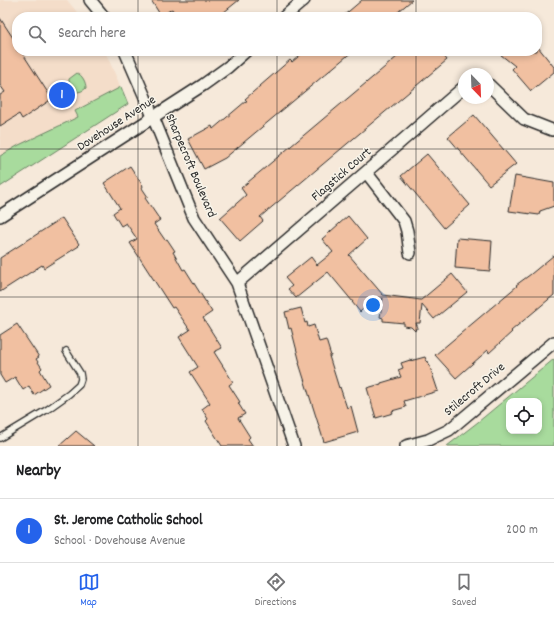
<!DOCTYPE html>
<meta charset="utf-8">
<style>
:root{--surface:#fff;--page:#f2f2f2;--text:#202124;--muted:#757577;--line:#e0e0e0;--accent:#2563eb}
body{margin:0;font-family:Dekko,sans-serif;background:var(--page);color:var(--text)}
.controls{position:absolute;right:12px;bottom:12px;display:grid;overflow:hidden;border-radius:8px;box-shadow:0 2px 6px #0003}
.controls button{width:36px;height:36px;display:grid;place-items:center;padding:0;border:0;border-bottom:1px solid var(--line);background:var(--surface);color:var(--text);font:20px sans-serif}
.compass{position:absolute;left:458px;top:68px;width:36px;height:36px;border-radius:50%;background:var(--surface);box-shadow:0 2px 6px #0003;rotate:157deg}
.you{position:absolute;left:373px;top:305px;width:14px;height:14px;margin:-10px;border:3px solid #fff;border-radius:50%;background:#1a73e8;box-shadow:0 0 0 6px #1a73e833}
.badge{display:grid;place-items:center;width:26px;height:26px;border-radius:50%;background:var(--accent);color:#fff;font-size:13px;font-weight:700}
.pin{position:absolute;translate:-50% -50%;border:2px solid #fff;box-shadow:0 1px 4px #0006}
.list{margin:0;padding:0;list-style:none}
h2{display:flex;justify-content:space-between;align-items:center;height:52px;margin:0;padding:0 16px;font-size:17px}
h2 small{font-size:13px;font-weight:400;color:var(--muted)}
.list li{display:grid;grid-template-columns:26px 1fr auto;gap:12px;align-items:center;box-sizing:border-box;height:64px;padding:0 16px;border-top:1px solid var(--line)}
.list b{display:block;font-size:15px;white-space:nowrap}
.list p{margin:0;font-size:13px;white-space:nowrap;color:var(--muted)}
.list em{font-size:13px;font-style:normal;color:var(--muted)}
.icon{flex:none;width:22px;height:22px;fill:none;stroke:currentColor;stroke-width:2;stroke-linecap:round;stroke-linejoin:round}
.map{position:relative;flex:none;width:554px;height:446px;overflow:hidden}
.search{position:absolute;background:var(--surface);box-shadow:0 2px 6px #0003;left:12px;right:12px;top:12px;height:44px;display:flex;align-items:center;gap:10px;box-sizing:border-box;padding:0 14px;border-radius:16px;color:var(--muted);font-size:15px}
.sheet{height:116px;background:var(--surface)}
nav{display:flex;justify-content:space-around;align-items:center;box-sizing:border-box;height:56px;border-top:1px solid var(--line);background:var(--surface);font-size:11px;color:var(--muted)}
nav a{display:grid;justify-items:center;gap:2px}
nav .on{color:var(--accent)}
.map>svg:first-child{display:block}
</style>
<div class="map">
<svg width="554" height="446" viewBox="0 0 554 446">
<rect width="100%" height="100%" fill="#f6e9da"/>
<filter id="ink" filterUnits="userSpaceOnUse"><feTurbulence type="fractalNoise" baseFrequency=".025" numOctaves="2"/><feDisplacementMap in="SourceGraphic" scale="8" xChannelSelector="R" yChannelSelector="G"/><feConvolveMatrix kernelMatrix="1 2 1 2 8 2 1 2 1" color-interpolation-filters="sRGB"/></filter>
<g filter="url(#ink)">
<path fill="#f4ddc9" d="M0,0h67l14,17h-64v34h88l23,53 -128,83z"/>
<path fill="#a8db9d" stroke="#6a8364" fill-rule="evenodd" d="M77,73c5,2 9,9 9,15 -3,3 -6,4 -10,4l-7,-10v-3z
M121,87l7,17 -128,83v-31l19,-11 59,-28 -3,-6z
M554,359v87h-107l31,-24zM509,401h30v30h-30z"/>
<path fill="#f1c0a1" stroke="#2b2b2b" d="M151,0h88l-21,17h-40l-6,-8 -11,7z
M362,0h50l-20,17h-50z
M0,18l17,26v7h4l31,48 -30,20 -3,-5 -19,12v-31l5,-3 -5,-7z
M537,47h1l16,20v5l-23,19 -19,-22 3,-3 -19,-15h41z
M305,51h48l-128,107 -21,11 -16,-30 24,-13 1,3 33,-28h1l-2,-2 45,-39 2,2z
M404,51h36l7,9 -187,157 3,4 -23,20 -20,-23 26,-23 -5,-7z
M474,115l42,49 -27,21 -41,-48z
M427,154l43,51 -26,23 -43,-52z
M130,166l13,20 -1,2 6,9 -3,1 15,22 -6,4 11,16 2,-1 8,12 -2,1 10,18 2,-1 27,43 -9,6 19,30 -8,4 19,30 -4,3 11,17 -2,1 7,11 -7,4 12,19 -2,2 5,7h-31l-16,-25 2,-2 -6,-10 8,-6 -20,-31 8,-5 -19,-30 11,-7 -16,-23 -2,1 -42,-65 7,-4 -11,-16 -5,3 -8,-13 7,-5 -16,-25z
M515,176l39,7v23l-14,5 -1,4 -30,-4z
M348,216l19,23 -18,16 34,40 38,5 31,-26 15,18 -33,27 -12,-14 -2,18h-4l2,5h-2l-1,3 -4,-4 -7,-1v-3l-21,-2v-3l-3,-1 3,-19 -16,14 -3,-4 -4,4 -8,-10h1l-25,-30 -32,26 -8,-9 4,-3 -7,-8 26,-21 6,8 16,-13 -11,-13z
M62,218l17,26 -1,1 1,1 -35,22 -2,-3 -42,27v-34z
M457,238l35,3 -2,30 -35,-3z
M554,255v40l-43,36 1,1 -23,21 -1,-3 -32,28 -21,-23 82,-69 -1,-1 15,-11z
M301,308l4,15 2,-1 1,5 6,-2 5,17 7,-2 5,16h-2l10,32 1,-1 7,21 4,-2 7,26 -34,10 -25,-79h1l-9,-35 -2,1 -4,-17z
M17,324l22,33 -3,2 6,9 -2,2 9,15 -15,10 -5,-9 -6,4 -8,-13 -10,6 -5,-8v-40z
M425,357l2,5 1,-1 10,30 -34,10 2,6 -14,4 1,2 -17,5 -9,-30 14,-4v-1l20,-6 -3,-7 5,-2 -2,-5 9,-3v1z
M76,431l18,15h-35z"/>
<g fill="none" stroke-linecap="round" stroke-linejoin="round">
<g stroke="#2b2b2b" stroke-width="8">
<path id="lane" d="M0,438l48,-29 21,-15 10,-9 2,-6 -1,-6 -14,-22"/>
</g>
<g stroke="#2b2b2b" stroke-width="14">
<path id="street" d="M90,0l14,17
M284,17l20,-17
M125,51l20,46 49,121 43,65 57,163
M488,84l36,35 28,11
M366,172l38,49 3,10 3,22
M0,216l203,-131 25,-18 18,-16
M237,283l129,-111 98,-85
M406,446l22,-6 21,-10 105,-88"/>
</g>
<use href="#lane" stroke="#f7f3e8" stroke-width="5.5"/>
<use href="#street" stroke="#f7f3e8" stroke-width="11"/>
</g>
</g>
<path fill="none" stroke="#2b2b2b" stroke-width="1" stroke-opacity="0.55" d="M138,0v17M277,0v17M416,0v17M138,51v395M277,51v395M416,51v395M0,149h554M0,297h554"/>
<g text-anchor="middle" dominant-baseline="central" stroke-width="3" stroke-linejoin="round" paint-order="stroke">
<g font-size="13" fill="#2b2b2b" stroke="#f7f3e8">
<text transform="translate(117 124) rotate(-33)">Dovehouse Avenue</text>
<text transform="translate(190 166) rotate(67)">Sharpecroft Boulevard</text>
<text transform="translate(342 175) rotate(-41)">Flagstick Court</text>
<text transform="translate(475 390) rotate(-40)">Stilecroft Drive</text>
</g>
</g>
</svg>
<div class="controls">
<button><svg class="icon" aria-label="locate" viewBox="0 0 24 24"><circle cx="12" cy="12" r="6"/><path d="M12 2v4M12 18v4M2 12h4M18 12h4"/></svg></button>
</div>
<svg class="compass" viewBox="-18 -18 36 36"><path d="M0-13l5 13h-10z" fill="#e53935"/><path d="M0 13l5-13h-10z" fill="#757577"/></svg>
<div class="you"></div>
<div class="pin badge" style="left:62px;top:95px">1</div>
<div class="search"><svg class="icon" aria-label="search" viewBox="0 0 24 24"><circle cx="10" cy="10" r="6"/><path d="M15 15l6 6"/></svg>Search here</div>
</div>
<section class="sheet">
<h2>Nearby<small></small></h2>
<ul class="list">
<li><span class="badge">1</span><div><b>St. Jerome Catholic School</b><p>School · Dovehouse Avenue</p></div><em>200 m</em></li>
</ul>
</section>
<nav>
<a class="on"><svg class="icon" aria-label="map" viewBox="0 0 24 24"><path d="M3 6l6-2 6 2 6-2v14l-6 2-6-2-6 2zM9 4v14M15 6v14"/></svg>Map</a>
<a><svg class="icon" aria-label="directions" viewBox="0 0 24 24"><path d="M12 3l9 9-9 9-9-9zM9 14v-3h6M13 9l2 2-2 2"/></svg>Directions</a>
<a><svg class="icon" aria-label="saved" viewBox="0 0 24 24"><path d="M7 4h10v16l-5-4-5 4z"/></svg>Saved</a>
</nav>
